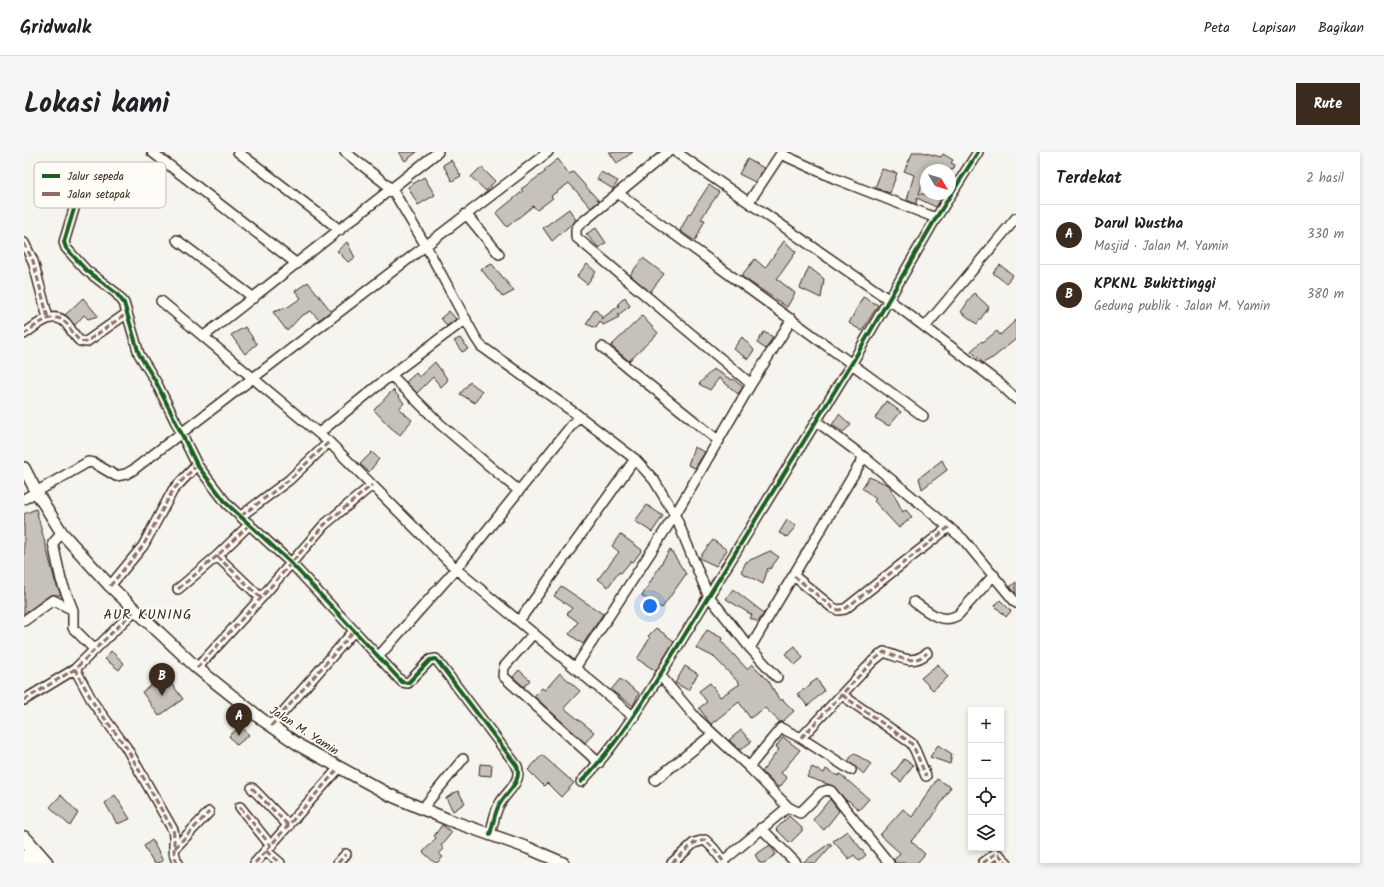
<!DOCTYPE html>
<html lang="id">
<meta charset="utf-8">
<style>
:root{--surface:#fff;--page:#f6f6f6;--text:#202124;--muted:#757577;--line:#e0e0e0;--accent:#3b2a1e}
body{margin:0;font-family:Kalam,sans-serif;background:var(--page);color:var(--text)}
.controls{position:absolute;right:12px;bottom:12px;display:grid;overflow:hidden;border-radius:0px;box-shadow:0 2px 6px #0003}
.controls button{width:36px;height:36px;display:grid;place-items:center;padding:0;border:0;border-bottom:1px solid var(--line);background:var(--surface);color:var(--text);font:20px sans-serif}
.compass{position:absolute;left:896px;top:12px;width:36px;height:36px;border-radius:50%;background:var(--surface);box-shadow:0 2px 6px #0003;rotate:128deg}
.you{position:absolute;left:626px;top:454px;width:14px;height:14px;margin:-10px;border:3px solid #fff;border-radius:50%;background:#1a73e8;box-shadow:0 0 0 6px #1a73e833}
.badge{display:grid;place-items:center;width:26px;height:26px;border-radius:50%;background:var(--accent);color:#fff;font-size:13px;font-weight:700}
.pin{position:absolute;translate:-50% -33px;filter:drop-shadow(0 1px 2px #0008)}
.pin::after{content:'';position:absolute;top:21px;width:14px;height:12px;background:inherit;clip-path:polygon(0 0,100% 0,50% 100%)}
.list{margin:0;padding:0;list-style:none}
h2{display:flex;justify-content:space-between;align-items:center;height:52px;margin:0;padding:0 16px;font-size:17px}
h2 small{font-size:13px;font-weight:400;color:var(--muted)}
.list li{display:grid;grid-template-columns:26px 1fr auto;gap:12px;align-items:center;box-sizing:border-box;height:60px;padding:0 16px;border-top:1px solid var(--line)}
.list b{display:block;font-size:15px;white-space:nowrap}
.list p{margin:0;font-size:13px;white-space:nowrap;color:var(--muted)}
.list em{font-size:13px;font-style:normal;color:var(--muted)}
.icon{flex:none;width:22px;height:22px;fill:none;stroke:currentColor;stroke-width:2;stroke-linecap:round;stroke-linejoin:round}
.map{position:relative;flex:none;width:992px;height:711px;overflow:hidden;border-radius:0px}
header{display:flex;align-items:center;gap:24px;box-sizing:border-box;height:56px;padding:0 20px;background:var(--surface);border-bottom:1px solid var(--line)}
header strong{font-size:19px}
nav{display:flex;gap:22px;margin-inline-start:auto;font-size:14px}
.intro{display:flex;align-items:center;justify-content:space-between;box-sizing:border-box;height:96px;padding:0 24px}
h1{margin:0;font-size:28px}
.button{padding:10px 18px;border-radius:0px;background:var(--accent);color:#fff;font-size:14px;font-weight:700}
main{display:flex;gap:24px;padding:0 24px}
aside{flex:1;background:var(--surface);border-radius:0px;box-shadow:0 2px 6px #0003}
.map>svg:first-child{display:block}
</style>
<header>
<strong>Gridwalk</strong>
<nav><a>Peta</a><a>Lapisan</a><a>Bagikan</a></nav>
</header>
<div class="intro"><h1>Lokasi kami</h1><a class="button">Rute</a></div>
<main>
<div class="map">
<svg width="992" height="711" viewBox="0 0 992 711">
<rect width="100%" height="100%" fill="#f5f4ee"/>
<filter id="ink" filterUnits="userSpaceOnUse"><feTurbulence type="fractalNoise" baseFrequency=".025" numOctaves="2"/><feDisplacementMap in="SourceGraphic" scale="8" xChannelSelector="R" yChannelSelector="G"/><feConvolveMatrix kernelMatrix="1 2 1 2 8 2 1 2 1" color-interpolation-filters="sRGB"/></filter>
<g filter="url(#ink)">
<path fill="#c7c1bb" stroke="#3b2a1e" d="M375,0h18l-12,9z
M585,0h24l-16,11z
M889,0h9l19,5 2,-3 10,6 -2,3 4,2 -2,5h-27v9l-2,-1 -5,16h25l-8,13 -19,-9 -1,6 -9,-4 7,-25 -10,-4z
M534,7l11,15 4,-2 26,29 -8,7 -22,-25 -18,13 2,2 -16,12 -4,-4 -26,21 -11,-14 27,-22 -2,-2 24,-17 -1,-2z
M723,7l17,9 -9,14 -16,-8z
M427,8l10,16 -9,5 -9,-16z
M457,15l14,14 -9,10 -15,-14z
M858,17l15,4 -7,20 -15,-5z
M577,20l17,9 -5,8 -16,-10z
M400,25l11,18 -17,10 -10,-18z
M685,33l10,7 -18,27 4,1 -10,21 -15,-10 9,-18 1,1z
M545,57l7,11 -24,21 -9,-13z
M572,76l10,15 -7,5 -13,-14z
M760,89l12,11 -19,27 18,14 -8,14 -46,-31 14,-17 10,9z
M323,90l8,16 -7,4 -11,-11z
M619,106l21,16 -14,18 -20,-17z
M468,112l22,27 -11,6 -22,-28z
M563,112l9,8 -9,12 -10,-8z
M976,113l13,10 -7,8 -13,-10z
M785,115l15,12 -3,19 -21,-10z
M284,130l23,29 -12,9 -8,-9 -10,5 -14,15 -14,-19 15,-5 13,-9 -6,-7z
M950,141l15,14 -12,17 -16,-12z
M601,145l5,9 -12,9 1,2 -16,8 -3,-4 -4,7 -10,-4 9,-15 7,8 -1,2 18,-13 -1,-2z
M839,145l15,8 -16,26 -13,-8z
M59,146l15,18 -10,3 -4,-4 -9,10 -10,-10z
M425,159l7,8 -9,7 -6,-8z
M618,164l16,17 -29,28 -18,-15z
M992,168v19l-22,18 -11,6 -12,-12 11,-10 1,1 14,-11 3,4z
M221,175l12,17 -12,10 -14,-19z
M740,180l9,5 -7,12 -9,-6z
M718,185l12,13 -6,9 -15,-10z
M436,186l8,11 -6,3 -8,-11z
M411,210l13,18 -7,7 -8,-10 -16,16 -11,-11 10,-9 3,4z
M689,217l19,11 1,-1 10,8 -5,7 -19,-16 -9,12 -11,-6z
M446,230l12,9 -7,12 -15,-9z
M369,238l11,13 -5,6 13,11 -12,15 -11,-9 -15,-16z
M862,249l15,11 -12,14 -14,-8z
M815,262l12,11 -8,7 -11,-7z
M670,295l11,5 -10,16 -7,-3z
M348,300l7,7 -10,13 -9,-8z
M918,308l5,10 -25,19 -3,-11z
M845,325l20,8 14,27 3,-2 6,7 -13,11 -25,-27 2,-2 -14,-11z
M623,353l16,11 -11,16 -17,-11z
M12,357l19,72 6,14h-11l-26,19v-100z
M763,368l9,6 -9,11 -8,-4z
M596,382l22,16 -9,12 -2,-1 -10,12 -2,-1 -11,15 -10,-8 21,-27 -7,-6z
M689,388l14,10 -11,16 -17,-8z
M646,397l16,25 -24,34 -20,-12z
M746,399l9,6 -9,12 -2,-1 -5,16 -22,-12 5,-10z
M992,430v12l-6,-7z
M537,434l42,28 -20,30 -14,-10 9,-12 -11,-8 5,-6 -18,-12z
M709,437l31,24 -6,9 -8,-4 2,-3 -26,-16z
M976,448l11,11 -5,6 -11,-11z
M632,476l18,13 -18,30 -19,-12 13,-21 -2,-2z
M683,478l15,8 -1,3 26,28 5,-5 16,16 12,21 2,-2 12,12 -12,11h-2l-15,-14 -15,10 -11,-16 -28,22 -2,-2 -10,-14 8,-6 -8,-11 11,-8 10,14 20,-13 -26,-27 -18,-9z
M771,494l8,12 -8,7 -10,-11z
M87,499l13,12 -5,7 -14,-11z
M914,512l10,13 -15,13 -12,-12z
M661,514l13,8 -10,16 -13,-7z
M495,518l11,10 -6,7 -11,-10z
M536,521l20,18 -16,17 30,24 -9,11 -51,-47 8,-8 3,2z
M141,523l18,24 -24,17 -17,-24z
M596,527l19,14 -6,13 -22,-16z
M793,527l7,12 -16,15 -11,-12 14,-9 -1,-1z
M217,574l8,9 -12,10 -8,-9z
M717,578l10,12 -11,8 -11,-10z
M759,585l17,13 -19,23 6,5 -8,10 -17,-16 17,-23 -3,-2z
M914,593l14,9 -2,10 -20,-7z
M830,601l17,11 -7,10 -16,-13z
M518,603l32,28 -13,14 -14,-14 -3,3 -16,-16z
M880,607l9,6 -12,17 -9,-7z
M456,612l12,1 -1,11 -12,-1z
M788,615l12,6 2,-4 12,7 2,-2 29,25 -10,11 -11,-10 -1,1 -14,-15 -26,-9z
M913,627l14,8 -21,34 -19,20 14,13 -8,9h-22l-1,-3 6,-7 -20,-18 23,-26 9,8z
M434,639l7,12 -12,8 -7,-13z
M37,643l17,18 -8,13 -20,-19z
M91,643l15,24 -13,5 -12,-21z
M806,647l9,12 -15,19 -11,-10z
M765,664l13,12v3l-12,12 -14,-14z
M418,673l10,7 -11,14 3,3 -5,5 4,3 -6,6h-2l-12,-11 13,-14 -2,-2z
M823,679l19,24 -7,6 -5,-6 -5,4 -16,-18z
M128,688l11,21 -6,2h-3l-10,-17z
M806,691l2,2 -16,18h-14z
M746,693l6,9 -12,9h-4l-5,-8z"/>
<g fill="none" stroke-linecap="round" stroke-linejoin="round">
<g stroke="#3b2a1e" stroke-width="12">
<path id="minor" d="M128,0l145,112
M214,0l102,78
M321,0l41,32 9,10 31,52 49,91 6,9 98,70 56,43 19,21 21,35 33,80 42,53 27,29
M644,0l-89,73 -3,4v8l175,147
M652,0l212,147 111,84 17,16
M757,2l55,25 100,39
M595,42l304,222
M725,50l33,-50
M50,57l-10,33 2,6 20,22 30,23 8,10 15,51 17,28 41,83 30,39 64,59 111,119 6,1 22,-23 6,-1 81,107c6,17 -13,27 -19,41 -4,9 -5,18 -8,27
M442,62l33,40
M153,88l77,58
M0,91l9,18 15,57
M137,149l168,141 127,127 178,148
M901,175l91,-109
M0,182c12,-8 29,-25 42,-11 5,6 8,13 14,18l6,1 40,-28
M180,184l234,-184
M578,195l117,94
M367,223l49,49 79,67
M792,269l48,36 99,82 53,64
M295,281l72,-58 75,-56
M0,347l64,-37 6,1 22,13 10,-2 7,-4 415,-318
M217,364l48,-36 40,-38
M38,381l-9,10 8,37 12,30
M193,404l44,42
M770,424l39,32 5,2 7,-1 104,-82
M86,434l33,-40 30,-56 24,-25
M154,437l39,-33 33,-32
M890,450c14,9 27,23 44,13l36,-40
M0,469l29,-21 20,10v18l22,22
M495,469l116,-162
M510,481l-30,34 -1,9 96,87
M726,496l114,-191
M354,505l78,-88 123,-153
M173,516l64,-70 63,-73 48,-40
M551,516l100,-153 76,-131 41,-65
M51,517l19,35 32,43 47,83c3,11 -2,24 5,33
M636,523l36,43 53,49 39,40 12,6 21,-21 7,-2 3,1 58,72
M818,543l69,48 4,7 11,26
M0,548l51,-31 59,-58
M247,574l83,-95
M777,586l72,-77 11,-9c15,5 29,14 43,1
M725,615l32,-39 20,10 50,32
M631,628l58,-46
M557,630c31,-32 55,-69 79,-107l192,-312 84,-145 42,-66
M228,636l37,38
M216,655l31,39
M398,657l41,-50
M737,676l35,35
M151,696l34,-36
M242,699l14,12
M231,711l83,-94
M314,711l8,-9
M648,711l22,-20 11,-3 9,9 9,12
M700,711l-1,-2 65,-54
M959,711l12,-9 4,1 8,8"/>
</g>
<g stroke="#3b2a1e" stroke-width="14">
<path id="tertiary" d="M0,316l13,25 25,40 48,53 87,82 67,53 38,26 88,48 59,25 79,28 35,15"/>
</g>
<g stroke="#3b2a1e" stroke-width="18">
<path id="trunk" d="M0,687l21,24
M0,706l5,5"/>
</g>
<use href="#minor" stroke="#fdfcf7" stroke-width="9"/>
<use href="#tertiary" stroke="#fdfcf7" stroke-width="11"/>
<use href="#trunk" stroke="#fdfcf7" stroke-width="15"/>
<path stroke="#8d6e63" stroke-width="3" stroke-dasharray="6 3" stroke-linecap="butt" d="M0,91l9,18 15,57
M0,182c12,-8 29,-25 42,-11 5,6 8,13 14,18l6,1 40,-28
M217,364l48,-36 40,-38
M193,404l44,42
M770,424l39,32 5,2 7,-1 104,-82
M86,434l33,-40 30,-56 24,-25
M154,437l39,-33 33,-32
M173,516l64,-70 63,-73 48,-40
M51,517l19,35 32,43 47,83c3,11 -2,24 5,33
M818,543l69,48 4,7 11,26
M0,548l51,-31 59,-58
M247,574l83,-95
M777,586l72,-77 11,-9c15,5 29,14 43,1
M228,636l37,38
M216,655l31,39
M151,696l34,-36
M242,699l14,12
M231,711l83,-94
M314,711l8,-9
M648,711l22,-20 11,-3 9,9 9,12
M959,711l12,-9 4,1 8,8"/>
<g stroke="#fdfcf7" stroke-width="6">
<path id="cycleway" d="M50,57l-10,33 2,6 20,22 30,23 8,10 15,51 17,28 41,83 30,39 64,59 111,119 6,1 22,-23 6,-1 81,107c6,17 -13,27 -19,41 -4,9 -5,18 -8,27
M557,630c31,-32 55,-69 79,-107l192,-312 84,-145 42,-66"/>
</g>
<use href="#cycleway" stroke="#1b5e20" stroke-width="4"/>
</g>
</g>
<g text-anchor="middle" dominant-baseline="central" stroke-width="3.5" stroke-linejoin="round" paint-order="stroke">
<g font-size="12" fill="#3b2a1e" stroke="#fdfcf7">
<text transform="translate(280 579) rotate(33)">Jalan M. Yamin</text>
</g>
<g font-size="14" letter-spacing="1" fill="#3b2a1e" stroke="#fdfcf7">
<text x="124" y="463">AUR KUNING</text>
</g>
</g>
<rect x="10" y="10" width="132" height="46" rx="6" fill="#fdfcf7" stroke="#c3bdb6" stroke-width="1"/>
<rect x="18" y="22" width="18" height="4" fill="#1b5e20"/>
<rect x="18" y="40" width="18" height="4" fill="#8d6e63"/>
<g font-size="11" fill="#3b2a1e">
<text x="43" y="28">Jalur sepeda</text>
<text x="43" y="46">Jalan setapak</text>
</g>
</svg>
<div class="controls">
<button>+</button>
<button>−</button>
<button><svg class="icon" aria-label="locate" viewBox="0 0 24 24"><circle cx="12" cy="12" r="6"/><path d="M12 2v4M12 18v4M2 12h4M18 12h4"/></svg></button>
<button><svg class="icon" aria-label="layers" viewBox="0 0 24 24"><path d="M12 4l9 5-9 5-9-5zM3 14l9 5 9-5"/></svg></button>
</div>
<svg class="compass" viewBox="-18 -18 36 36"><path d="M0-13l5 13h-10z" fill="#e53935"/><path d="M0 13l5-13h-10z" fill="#757577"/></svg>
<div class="you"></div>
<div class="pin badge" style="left:215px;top:584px">A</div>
<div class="pin badge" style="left:138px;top:544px">B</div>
</div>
<aside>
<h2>Terdekat<small>2 hasil</small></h2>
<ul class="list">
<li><span class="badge">A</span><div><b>Darul Wustha</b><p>Masjid · Jalan M. Yamin</p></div><em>330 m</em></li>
<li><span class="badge">B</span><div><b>KPKNL Bukittinggi</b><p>Gedung publik · Jalan M. Yamin</p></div><em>380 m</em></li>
</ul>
</aside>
</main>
